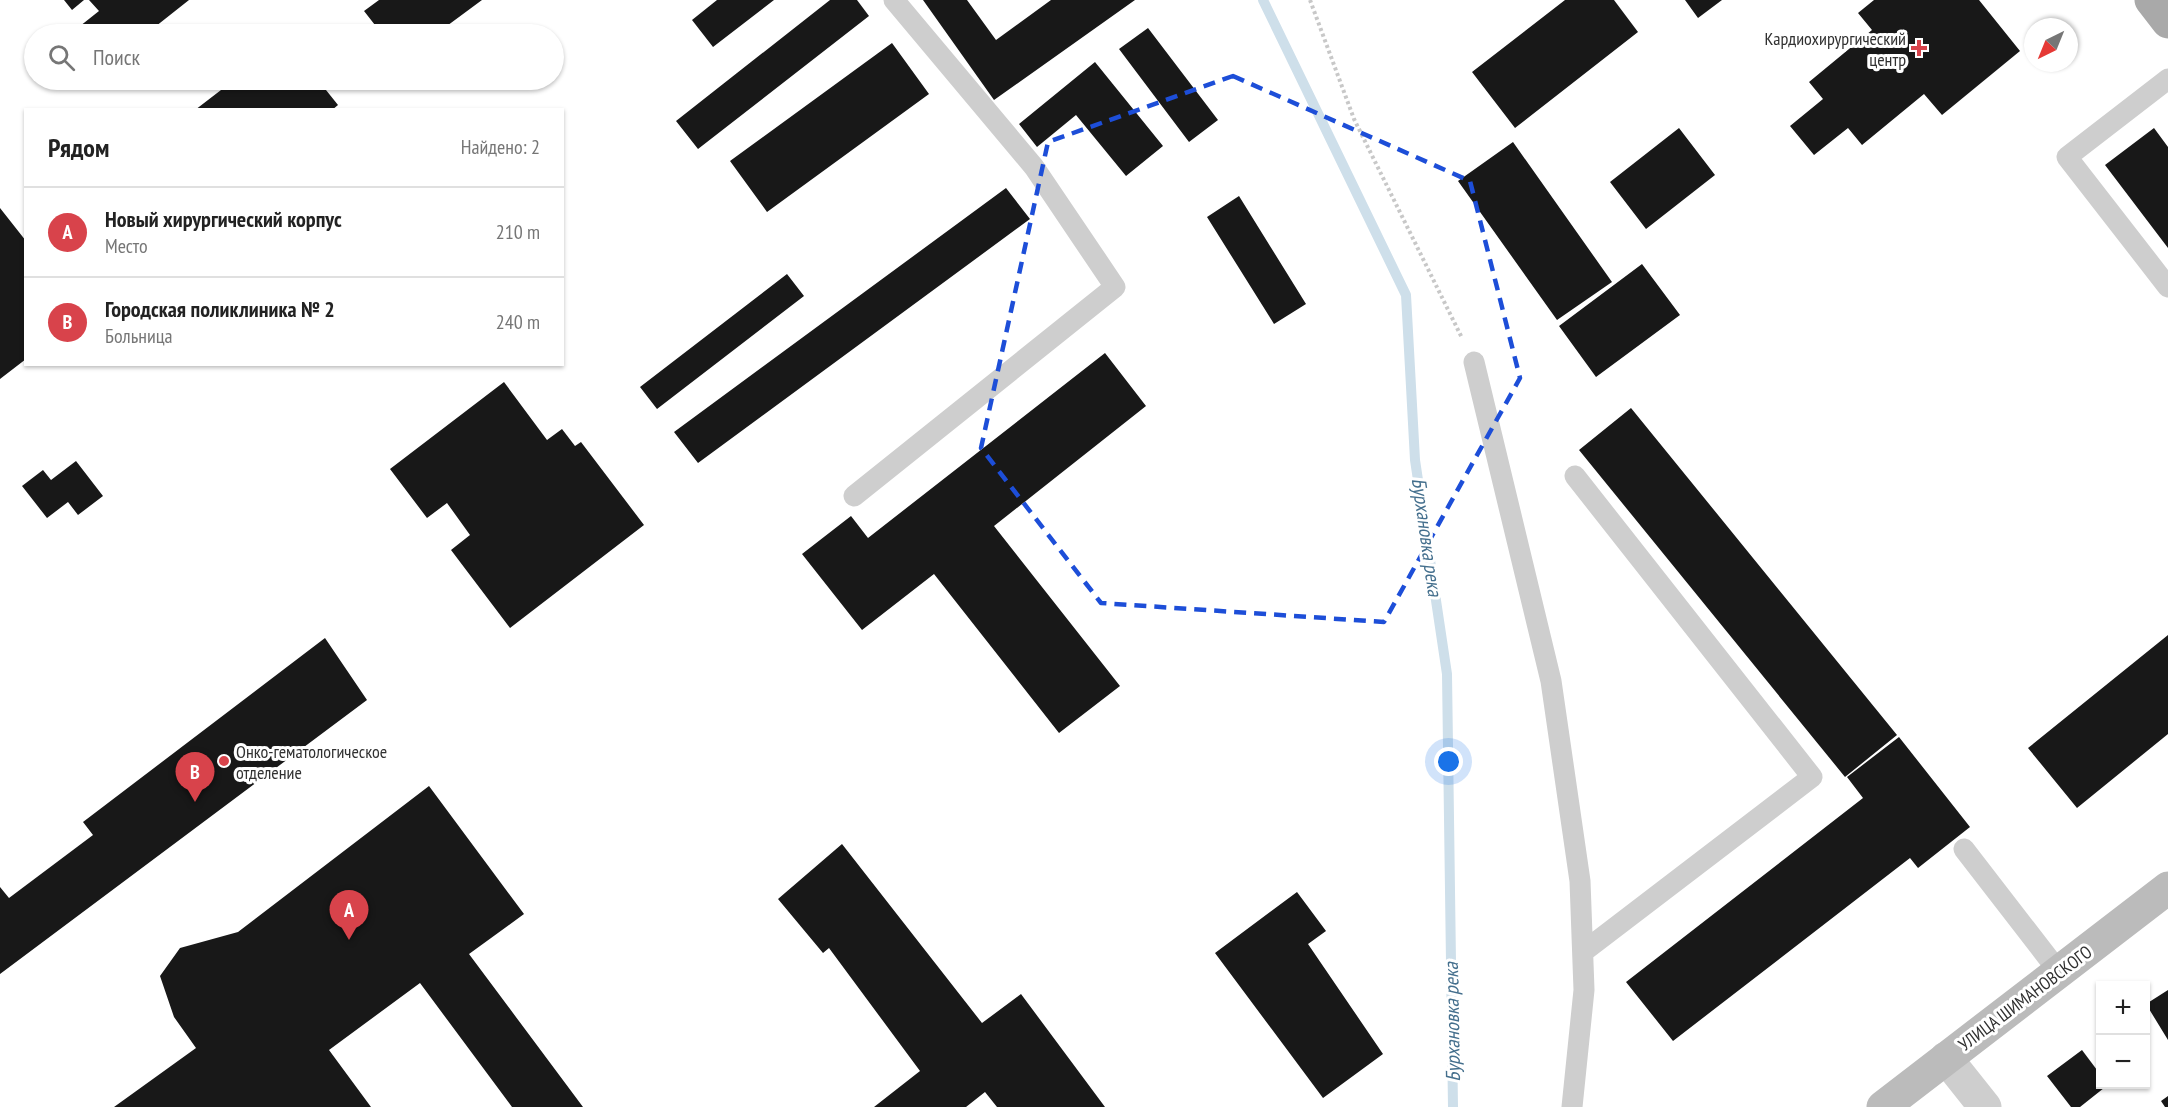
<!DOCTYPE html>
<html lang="ru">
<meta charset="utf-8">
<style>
:root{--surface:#fff;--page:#f2f2f2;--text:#222;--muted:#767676;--line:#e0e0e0;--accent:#d8434b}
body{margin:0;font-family:"PT Sans Narrow",sans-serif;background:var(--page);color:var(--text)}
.controls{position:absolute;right:18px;bottom:18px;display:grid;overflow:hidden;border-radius:0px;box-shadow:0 2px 4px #0004}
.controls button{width:54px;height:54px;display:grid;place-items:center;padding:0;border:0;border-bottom:2px solid var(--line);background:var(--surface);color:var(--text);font:30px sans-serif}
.compass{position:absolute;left:2024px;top:18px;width:54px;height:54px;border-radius:50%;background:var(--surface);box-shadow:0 2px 4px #0004;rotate:223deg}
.you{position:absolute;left:1449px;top:762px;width:21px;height:21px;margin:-15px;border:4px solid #fff;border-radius:50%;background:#1a73e8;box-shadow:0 0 0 9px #1a73e833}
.badge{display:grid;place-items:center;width:39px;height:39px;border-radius:50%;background:var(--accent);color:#fff;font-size:20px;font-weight:700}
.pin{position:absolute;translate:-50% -50px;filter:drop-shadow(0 2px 3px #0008)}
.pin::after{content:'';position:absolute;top:32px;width:21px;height:18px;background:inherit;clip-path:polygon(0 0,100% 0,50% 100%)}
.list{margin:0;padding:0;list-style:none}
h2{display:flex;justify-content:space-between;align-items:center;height:78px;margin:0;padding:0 24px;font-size:26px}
h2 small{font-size:20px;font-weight:400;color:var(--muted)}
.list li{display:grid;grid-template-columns:39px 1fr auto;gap:18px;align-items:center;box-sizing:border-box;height:90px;padding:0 24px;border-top:2px solid var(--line)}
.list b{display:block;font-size:22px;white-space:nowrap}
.list p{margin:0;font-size:20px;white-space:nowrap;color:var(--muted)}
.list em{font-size:20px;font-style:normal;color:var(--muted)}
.icon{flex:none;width:33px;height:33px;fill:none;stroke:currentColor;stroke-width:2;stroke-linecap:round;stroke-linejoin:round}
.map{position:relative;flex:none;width:2168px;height:1107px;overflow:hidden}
.search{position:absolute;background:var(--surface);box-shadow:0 2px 4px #0004;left:24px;top:24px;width:540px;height:66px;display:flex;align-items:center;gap:15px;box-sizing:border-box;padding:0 21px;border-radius:33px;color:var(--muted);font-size:22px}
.panel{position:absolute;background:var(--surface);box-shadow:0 2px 4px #0004;left:24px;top:108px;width:540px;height:258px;border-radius:0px}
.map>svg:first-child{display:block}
</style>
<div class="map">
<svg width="2168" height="1107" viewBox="0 0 2168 1107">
<rect width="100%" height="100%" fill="#fff"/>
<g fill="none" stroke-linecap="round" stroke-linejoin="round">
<path stroke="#cedfea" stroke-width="10" d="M1263,0l143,295 9,165 32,214 6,433"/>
</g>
<path fill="#181818" d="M64,0h20l-12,10z
M89,0h100l-43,34h-76l29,-23z
M379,0h103l-46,34h-54l-18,-23z
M717,0h57l-61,47 -21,-27z
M830,0h27l12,16 -171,133 -22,-28z
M923,0h44l29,40 55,-40h84l-141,100z
M1565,0h49l24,32 -123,96 -43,-56z
M1685,0h37l-24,18z
M1874,0h105l41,51 -78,64 -18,-21 -62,51 -14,-17 -34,27 -24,-29 33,-27 -14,-17 63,-52 -14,-17z
M1148,28l70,92 -29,22 -70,-93z
M892,43l37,51 -162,118 -37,-51z
M1095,62l68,84 -37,30 -50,-61 -39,32 -18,-23z
M234,80h84l20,25 -6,5h-137z
M1679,128l36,47 -69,54 -36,-47z
M2154,128l14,19v101l-63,-83z
M1513,142l99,140 -55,38 -99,-139z
M1006,188l24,31 -332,244 -24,-31z
M1239,196l67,108 -32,20 -67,-107z
M0,208l26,33v118l-26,20z
M1642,264l38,51 -84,62 -37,-51z
M787,274l17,22 -147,113 -17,-22z
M1105,353l41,53 -152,120 126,160 -61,47 -125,-159 -72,56 -60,-76 49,-38 17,22z
M504,382l43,58 15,-11 13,17 6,-4 63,83 -134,103 -59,-78 19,-15 -23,-32 -20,15 -37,-49z
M1631,408l266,327 -52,42 -266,-327z
M76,461l27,35 -25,19 -10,-13 -21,16 -25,-32 21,-16 8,10z
M2168,635v99l-91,74 -49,-60z
M325,638l42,62 -367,274v-87l9,11 84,-63 -10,-13z
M1899,737l71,90 -52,41 -8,-10 -237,183 -47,-59 237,-184 -16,-21z
M429,786l95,128 -55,40 114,153h-71l-92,-124 -91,67 42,57h-257l82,-59 -22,-31 -14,-41 20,-28 58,-16z
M842,844l140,179 39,-29 84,113h-108l-12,-15 -19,15h-92l46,-36 -91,-123 -6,5 -45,-54z
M1297,892l29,39 -18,13 75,110 -60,44 -108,-145z
M2168,990v50l-22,-36z
M2082,1050l18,24v10h9l-29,23h-9l-24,-31z
M2168,1096v11h-3l-4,-6z"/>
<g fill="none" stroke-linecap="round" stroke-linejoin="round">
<path stroke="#c8c8c8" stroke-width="4" stroke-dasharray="3 3" stroke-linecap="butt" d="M1310,0l44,119 108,219"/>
<path stroke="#cecece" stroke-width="21" d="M2168,79l-101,78 101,130
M1474,362l77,319 29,200 4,109 -12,117
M1575,476l237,301 -229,175
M854,496l261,-209 -81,-120 -140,-167
M1964,849l95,123"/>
<path stroke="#cecece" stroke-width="33" d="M1946,1058l39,49"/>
<path stroke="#bbb" stroke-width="33" d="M1883,1107l285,-219"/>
<path stroke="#a9a9a9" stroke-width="33" d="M2151,0l17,22"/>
</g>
<path fill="none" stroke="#1d4ed8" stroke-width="4.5" stroke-dasharray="12 8" stroke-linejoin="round" d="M1233,76l237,105 50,197 -136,244 -283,-19 -120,-155 67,-306z"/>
<g fill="#d8434b" stroke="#fff" stroke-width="2">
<path d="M1916 39h6v6h6v6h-6v6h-6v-6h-6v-6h6z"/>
<circle cx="224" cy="761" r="6"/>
</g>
<g text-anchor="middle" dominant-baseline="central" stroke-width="6" stroke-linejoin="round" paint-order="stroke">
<g font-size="18" fill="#313131" stroke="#fff" text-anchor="end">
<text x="1906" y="38">Кардиохирургический<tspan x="1906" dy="21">центр</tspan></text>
<text x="236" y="751" text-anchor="start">Онко-гематологическое<tspan x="236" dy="21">отделение</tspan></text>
</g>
<g font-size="18" fill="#313131" stroke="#fff">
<text transform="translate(2025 998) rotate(-37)">УЛИЦА ШИМАНОВСКОГО</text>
</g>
<g font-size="20" font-style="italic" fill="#446f8d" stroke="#fff">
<text transform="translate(1427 537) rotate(82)">Бурхановка река</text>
<text transform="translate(1452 1022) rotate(-91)">Бурхановка река</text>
</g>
</g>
</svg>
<div class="controls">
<button>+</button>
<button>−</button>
</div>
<svg class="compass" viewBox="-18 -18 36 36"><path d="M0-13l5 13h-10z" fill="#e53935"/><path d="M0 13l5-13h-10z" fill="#767676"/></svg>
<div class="you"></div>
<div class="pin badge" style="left:349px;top:940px">A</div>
<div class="pin badge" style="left:195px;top:802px">B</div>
<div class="search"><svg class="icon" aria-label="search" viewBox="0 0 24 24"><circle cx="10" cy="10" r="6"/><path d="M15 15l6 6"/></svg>Поиск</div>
<section class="panel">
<h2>Рядом<small>Найдено: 2</small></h2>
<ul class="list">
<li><span class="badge">A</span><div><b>Новый хирургический корпус</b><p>Место</p></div><em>210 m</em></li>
<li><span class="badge">B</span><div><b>Городская поликлиника № 2</b><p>Больница</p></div><em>240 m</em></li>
</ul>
</section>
</div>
